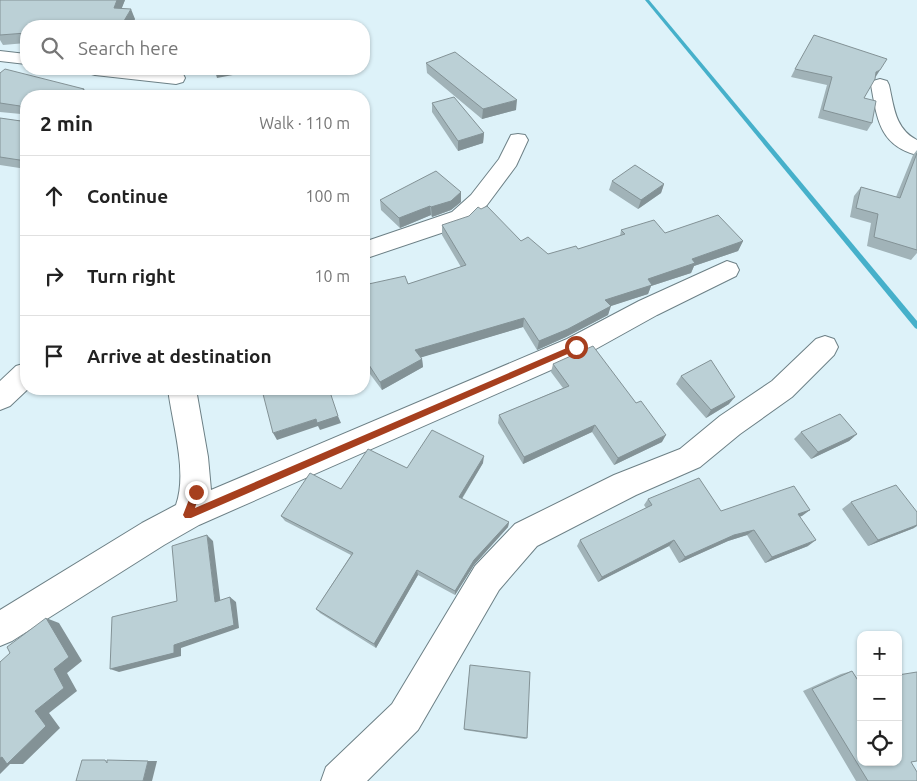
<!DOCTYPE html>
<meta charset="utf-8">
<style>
:root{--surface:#fff;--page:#f2f2f2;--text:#222;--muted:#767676;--line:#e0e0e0}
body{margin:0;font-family:Ubuntu,sans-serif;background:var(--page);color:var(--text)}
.controls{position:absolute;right:15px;bottom:15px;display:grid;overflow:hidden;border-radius:10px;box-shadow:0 1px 4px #0004}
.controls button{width:45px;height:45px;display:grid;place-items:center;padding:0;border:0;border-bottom:1px solid var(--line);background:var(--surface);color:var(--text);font:25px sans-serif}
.stop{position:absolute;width:15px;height:15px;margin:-11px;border:4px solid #a63f1e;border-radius:50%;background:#fff}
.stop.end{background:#a63f1e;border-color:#fff;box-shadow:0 1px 5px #0008}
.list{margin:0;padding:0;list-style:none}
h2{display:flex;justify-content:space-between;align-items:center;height:65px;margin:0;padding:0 20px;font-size:21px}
h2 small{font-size:16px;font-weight:400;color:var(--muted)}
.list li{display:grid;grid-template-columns:32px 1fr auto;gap:15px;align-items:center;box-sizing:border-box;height:80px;padding:0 20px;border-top:1px solid var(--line)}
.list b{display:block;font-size:19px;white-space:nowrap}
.list em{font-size:16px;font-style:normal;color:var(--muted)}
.icon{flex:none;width:28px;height:28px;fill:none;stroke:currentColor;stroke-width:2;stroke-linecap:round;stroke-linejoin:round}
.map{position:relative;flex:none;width:917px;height:781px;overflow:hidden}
.search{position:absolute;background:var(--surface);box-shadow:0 1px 4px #0004;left:20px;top:20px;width:350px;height:55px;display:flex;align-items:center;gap:12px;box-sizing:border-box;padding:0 18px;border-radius:20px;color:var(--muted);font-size:19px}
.panel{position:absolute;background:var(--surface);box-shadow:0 1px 4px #0004;left:20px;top:90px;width:350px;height:305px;border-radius:20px}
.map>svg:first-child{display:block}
</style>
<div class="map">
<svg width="917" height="781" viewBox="0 0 917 781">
<rect width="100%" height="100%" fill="#ddf2f9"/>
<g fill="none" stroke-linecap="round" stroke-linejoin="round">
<path fill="#46b0ca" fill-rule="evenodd" d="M645,0h4l268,321v8l-2,-1z"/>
<g stroke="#6d8086" stroke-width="2">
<path id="minor" d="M0,51l26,3v10l-26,-3z
M86,69c31,-2 66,-3 97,5l2,4 -2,4 -7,2 -81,-9 -7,-2z
M880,79l7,2 2,4c5,22 6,44 28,55v15c-38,-10 -40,-37 -46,-70l2,-4z
M518,134l7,1 3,5 -12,26 -29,39 -19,19 -104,35v-17l88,-30 19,-17 28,-36 12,-24z
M727,261l9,3 3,6 -3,6 -79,39 -72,40 -386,170 -35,20 -152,96 -12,5v-36l142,-87 34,-18c12,-33 -4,-82 -8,-116h28l12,68 3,33 356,-151 72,-38z
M825,336l9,3 4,8 -4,8 -42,42 -52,37 -40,33 -64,28 -99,51 -38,44 -81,140 -51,51h-46l5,-14 66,-63 83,-138 40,-42 99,-49 66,-26 40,-33 52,-35 44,-42z
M26,363v26h2l-18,17 -10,4v-29l16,-15z"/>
</g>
<use href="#minor" fill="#fff" fill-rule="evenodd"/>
</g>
<path fill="#a1b3b8" d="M0,0h125l-4,9 14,10 -4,7h-105v17l-23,2 -3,-5z
M26,46v12l-4,-7z
M426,63l90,47 -34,9 -55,-46z
M795,69l80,9 -11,20 8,25 -5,8 -49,-13 9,-33 -36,-8z
M0,73l84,16 4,7h-62v73l-26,-4v-47l21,3v-7l-21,-2z
M432,103l52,30 -1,10 -25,8 -26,-39z
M917,150v103l-6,7 -44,-14 4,-23 -21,-6 4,-21 7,-9 35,10 17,-42z
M612,181l52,3 -3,9 -23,16 -29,-19z
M380,200l81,2 -10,8 -19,7 -1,-2 -31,13 -19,-18z
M442,225l79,16 27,13 30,-5 42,-13 1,-6 44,3 78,8 -5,10 -44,15 -3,7 -40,13 -3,8 -38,12 -2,9 -42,22 -29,13 -14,-23 -102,30 1,2 1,8 -41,23 -12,-16 -6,3v-92l44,-1 53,-17 -19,-32z
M553,364l109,78 -48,23 -22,-33 -69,32 -25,-41 1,-8 64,-27 -12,-16z
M681,376l48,28 -23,14 -30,-34z
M801,432l56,2 -8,7 -38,18 -17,-20z
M483,463l-21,36 47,23 -1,5 -34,38 -19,30 -37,-20 -42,73 -56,-35 -4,-4 35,-54 -66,-34 -4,-5 60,-27 66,-21z
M648,499l73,12 89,-1 -10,6 8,30 -43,17 -18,-28 -19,6 -49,22 -10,-17 -71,36 -21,-36 3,-6 66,-32 -2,-3z
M851,502l63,26 -46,18 -26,-37z
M470,665l57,73 -2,1 -61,-9z
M852,671l65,110h-61l-53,-90 38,-17z"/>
<path fill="#839296" d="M117,0h8l-7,18 -4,-10z
M131,9l4,10 -4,7h-10z
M224,69h12l2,5 -21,4 -2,-7z
M880,70l-5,8 1,-6z
M84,89l4,7h-12z
M517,100l-1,10 -34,9 1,-10z
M484,133l-1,10 -25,8v-10z
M664,184l-3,9 -23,16 3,-9z
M461,192v10l-10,8 -19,7 -1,-10z
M430,206l1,9 -31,13 -1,-10z
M743,241l-5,10 -44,15 -3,7 -40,13 -3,8 -46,15 3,-9 43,-21 44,-20z
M611,306l-3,9 -42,22 -29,13 2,-9z
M524,318l-1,9 -107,32 -1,-9z
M422,359l1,8 -41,23 -2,-8z
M369,365l1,9 -6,3v-9z
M735,397l-6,7 -23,14 5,-8z
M338,416l3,7 -21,7 -2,-4 -41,14 -4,-7 43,-14z
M595,425l-3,7 -69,32 1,-7z
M857,434l-8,7 -38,18 7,-7z
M666,435l-4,7 -48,23 4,-7z
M484,456l-1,7 -24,40v-6z
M810,510l-8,6 -12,4 8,-6z
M509,522l-1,5 -34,38 -19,30v-4l19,-31z
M917,525v1l-3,2 -46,18 10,-6z
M754,530l-7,5 -19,6 -49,22 6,-6 49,-22z
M207,535l6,6 8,65 -6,-4z
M674,540l-5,6 -71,36 4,-5z
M816,540l-8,6 -43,17 7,-6z
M417,570l1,5 -42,73 -2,-4z
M230,597l6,5 3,26 -58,20v8l-62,16 -9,-3 64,-24z
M46,618l13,5 23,38 -15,12 10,18 -28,22 11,15 -37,36h-13l-10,10v-16l35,-47 19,-42z
M148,761h9l-5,20h-9z"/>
<path fill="#bbd0d6" stroke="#839296" d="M0,0h117l-3,8 17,1 -10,17h-95v7l-26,2z
M814,35l73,24 -7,11 -4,2 -1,7 -11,19 12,3 -4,22 -49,-13 9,-33 -37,-8z
M26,46v5h-4z
M455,52l62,48 -34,9 -57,-46z
M5,69l79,20 -8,7h-50v65l-26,-4v-39l21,3 1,-13 -2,-2 -20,-3v-30z
M214,69h10l-9,2z
M454,97l30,36 -26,8 -26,-38z
M917,153v97l-43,-13 4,-23 -22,-6 5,-21 39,11z
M635,165l29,19 -23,16 -29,-19z
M436,171l25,21 -10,9 -20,6 -1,-1 -31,12 -19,-18z
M487,206l34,35 7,-4 20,17 28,-8 2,3 47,-15 -4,-4 33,-10 11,13 53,-18 25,26 -51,18 3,4 -47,16 4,6 -47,15 6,6 -43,23 -29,12 -15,-23 -109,32 7,9 -42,23 -11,-17 -5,3v-83l41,-9 3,8 58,-19 -24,-40 27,-9 9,-9 3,2z
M593,346l43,57 5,-2 25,34 -48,23 -23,-33 -71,32 -25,-42 70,-29 -16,-22z
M711,360l24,37 -24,13 -30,-34z
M281,389h48l9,27 -21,7 -1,-4 -43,14 -10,-39z
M840,414l17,20 -39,18 -17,-20z
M432,430l52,26 -25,41 50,25 -35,38 -19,31 -38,-21 -43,74 -58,-35 37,-56 -72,-37 29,-43 31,16 27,-40 39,19z
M699,478l22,33 73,-25 16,24 -12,4 18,26 -44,17 -18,-27 -20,5 -49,22 -11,-17 -72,37 -22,-37 72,-35 -4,-6z
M896,485l21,27v13l-39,15 -27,-38z
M207,535l8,67 15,-5 4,28 -60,20v8l-64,16 2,-52 65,-16 -5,-55z
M46,618l23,39 -15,12 10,19 -29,23 11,15 -39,38 -5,-7 -2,1v-96l10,-9 -3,-6z
M470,665l60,7 -3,66 -63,-9z
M852,671l7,11h2v80h37v-87l19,-3v89l-6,1 6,10v9h-49l-56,-92z
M82,760h23l2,3v-3l41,1 -5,20h-67z"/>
<path fill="#a63f1e" d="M576,344l4,3 -1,2 -388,169h-6l-2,-3 10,-26 3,-2 4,5 -5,16z"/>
</svg>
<div class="controls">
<button>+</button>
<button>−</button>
<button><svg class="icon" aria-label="locate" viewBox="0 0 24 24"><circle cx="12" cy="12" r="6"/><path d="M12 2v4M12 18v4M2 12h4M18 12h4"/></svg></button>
</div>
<div class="stop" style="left:576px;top:347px"></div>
<div class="stop end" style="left:196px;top:492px"></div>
<div class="search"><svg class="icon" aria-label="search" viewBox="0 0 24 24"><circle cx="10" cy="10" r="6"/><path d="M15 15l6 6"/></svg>Search here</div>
<section class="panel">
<h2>2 min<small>Walk · 110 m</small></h2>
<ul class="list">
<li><svg class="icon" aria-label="ahead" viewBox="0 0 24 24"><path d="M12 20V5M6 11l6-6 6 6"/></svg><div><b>Continue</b></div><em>100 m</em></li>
<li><svg class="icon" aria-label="right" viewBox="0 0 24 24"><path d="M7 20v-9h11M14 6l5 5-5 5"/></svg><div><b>Turn right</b></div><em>10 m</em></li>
<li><svg class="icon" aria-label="arrive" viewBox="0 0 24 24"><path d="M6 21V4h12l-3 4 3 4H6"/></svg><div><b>Arrive at destination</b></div></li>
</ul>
</section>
</div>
